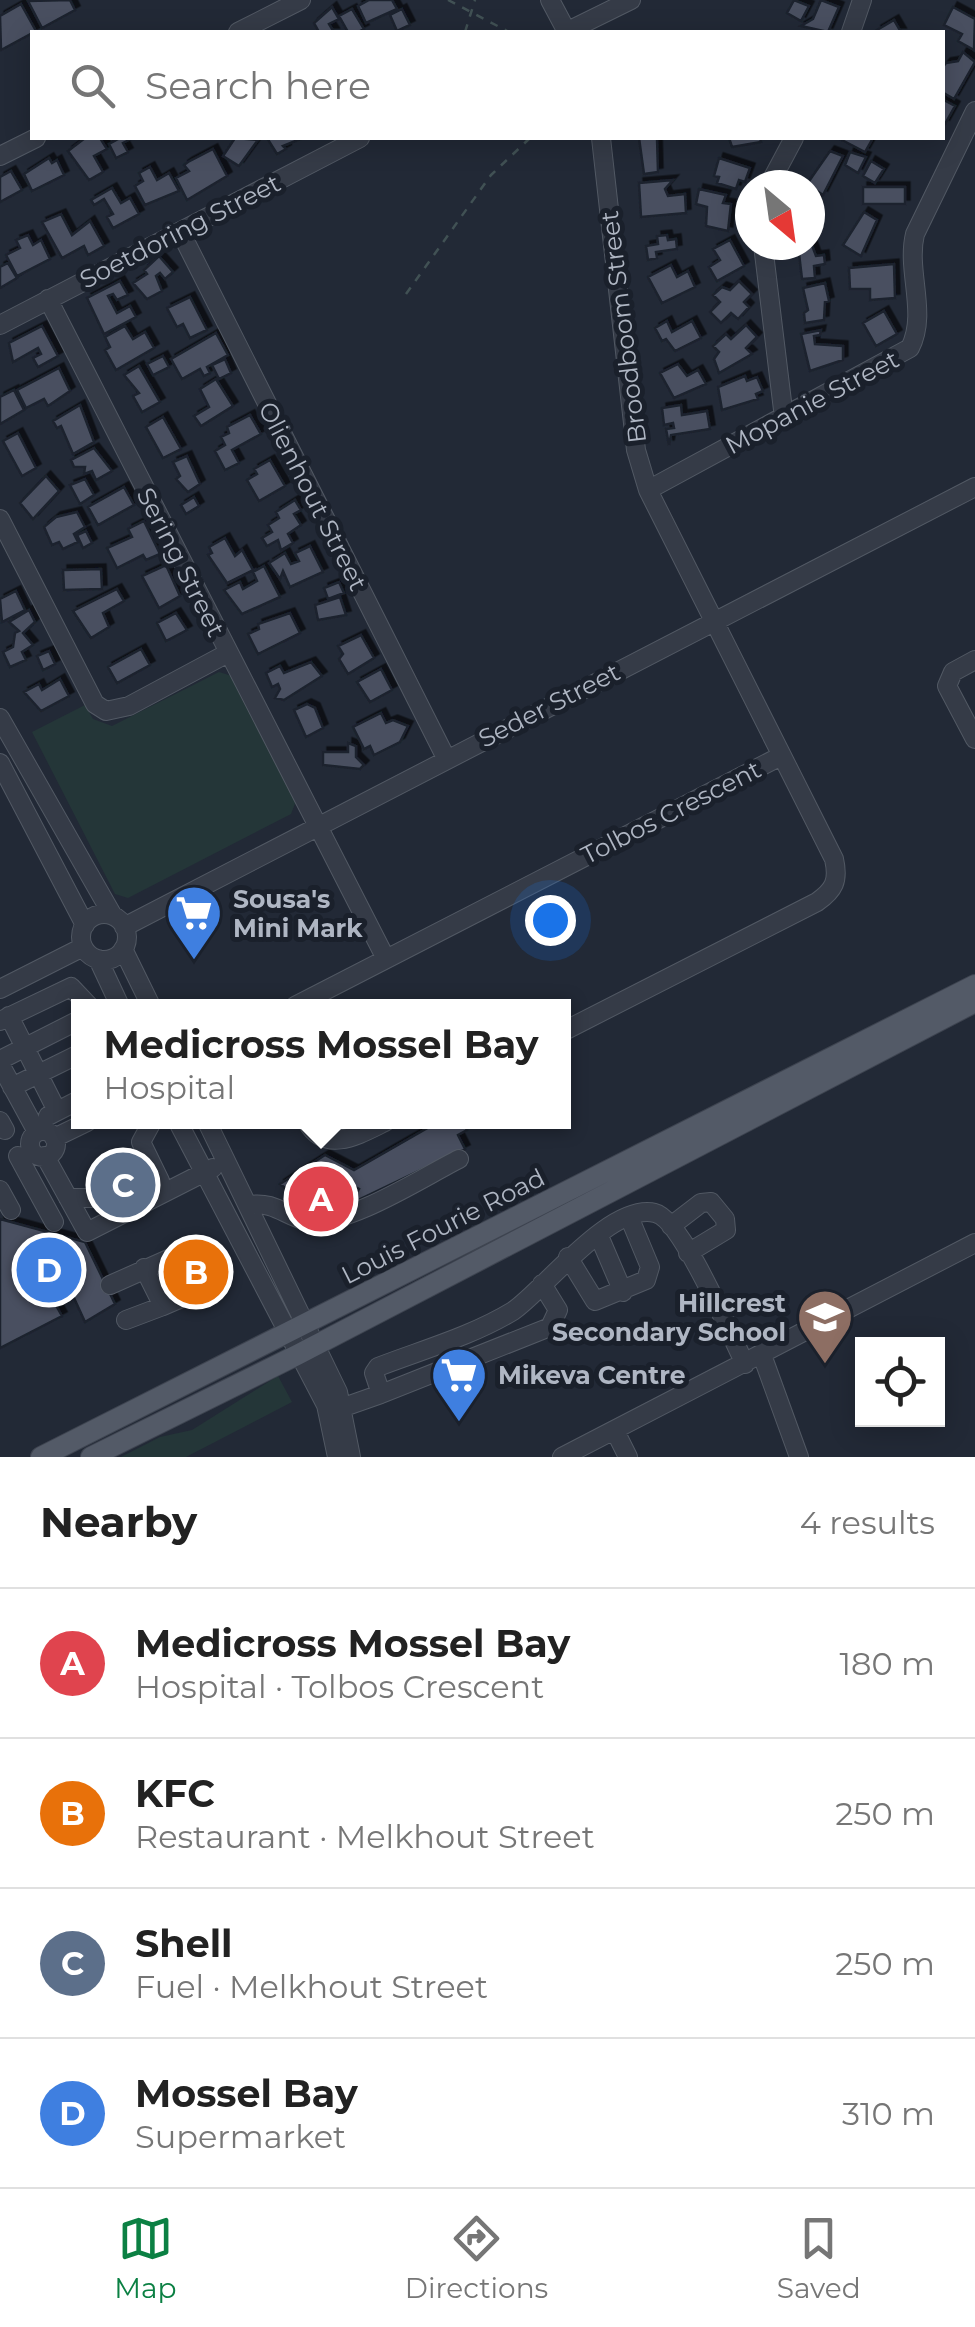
<!DOCTYPE html>
<meta charset="utf-8">
<style>
:root{--surface:#fff;--page:#f6f6f6;--text:#222;--muted:#767676;--line:#e0e0e0;--accent:#0b8043}
body{margin:0;font-family:Montserrat,sans-serif;background:var(--page);color:var(--text)}
.controls{position:absolute;right:30px;bottom:30px;display:grid;overflow:hidden;border-radius:0px;box-shadow:0 5px 25px #0003}
.controls button{width:90px;height:90px;display:grid;place-items:center;padding:0;border:0;border-bottom:2px solid var(--line);background:var(--surface);color:var(--text);font:50px sans-serif}
.compass{position:absolute;left:735px;top:170px;width:90px;height:90px;border-radius:50%;background:var(--surface);box-shadow:0 5px 25px #0003;rotate:151deg}
.you{position:absolute;left:550px;top:920px;width:35px;height:35px;margin:-25px;border:8px solid #fff;border-radius:50%;background:#1a73e8;box-shadow:0 0 0 15px #1a73e833}
.badge{display:grid;place-items:center;width:65px;height:65px;border-radius:50%;background:var(--accent);color:#fff;font-size:32px;font-weight:700}
.pin{position:absolute;translate:-50% -50%;border:5px solid #fff;box-shadow:0 2px 10px #0006}
.popup{position:absolute;left:71px;top:999px;width:500px;height:130px;box-sizing:border-box;display:grid;place-content:center;border-radius:0px;background:var(--surface);filter:drop-shadow(0 2px 8px #0005);font-size:32px;white-space:nowrap;color:var(--muted)}
.popup b{font-size:38px;color:var(--text)}
.popup::after{content:'';position:absolute;left:50%;top:100%;margin-left:-20px;border:20px solid transparent;border-top-color:var(--surface)}
.list{margin:0;padding:0;list-style:none}
h2{display:flex;justify-content:space-between;align-items:center;height:130px;margin:0;padding:0 40px;font-size:42px}
h2 small{font-size:32px;font-weight:400;color:var(--muted)}
.list li{display:grid;grid-template-columns:65px 1fr auto;gap:30px;align-items:center;box-sizing:border-box;height:150px;padding:0 40px;border-top:2px solid var(--line)}
.list b{display:block;font-size:38px;white-space:nowrap}
.list p{margin:0;font-size:32px;white-space:nowrap;color:var(--muted)}
.list em{font-size:32px;font-style:normal;color:var(--muted)}
.icon{flex:none;width:55px;height:55px;fill:none;stroke:currentColor;stroke-width:2;stroke-linecap:round;stroke-linejoin:round}
.map{position:relative;flex:none;width:975px;height:1457px;overflow:hidden}
.search{position:absolute;background:var(--surface);box-shadow:0 5px 25px #0003;left:30px;right:30px;top:30px;height:110px;display:flex;align-items:center;gap:25px;box-sizing:border-box;padding:0 35px;border-radius:0px;color:var(--muted);font-size:38px}
.sheet{height:730px;background:var(--surface)}
nav{display:flex;justify-content:space-around;align-items:center;box-sizing:border-box;height:140px;border-top:2px solid var(--line);background:var(--surface);font-size:28px;color:var(--muted)}
nav a{display:grid;justify-items:center;gap:5px}
nav .on{color:var(--accent)}
.map>svg:first-child{display:block}
</style>
<div class="map">
<svg width="975" height="1457" viewBox="0 0 975 1457">
<defs>
<filter id="shadow"><feDropShadow dx="4.5" dy="-4.5" stdDeviation="0" flood-color="#0009"/></filter>
</defs>
<rect width="100%" height="100%" fill="#222936"/>
<path fill="#243638" d="M219,672l13,4 64,125 -5,13 -163,84 -13,-4 -83,-162 53,-27 8,14 19,7z
M278,1376l14,26 -106,55h-65l39,-20 32,-7z"/>
<path fill="#485060" stroke="#1c222d" stroke-width="2.5" filter="url(#shadow)" d="M70,0l5,10 -33,18 -14,-27z
M369,0h23l5,9 -31,14 -8,-17z
M794,0l15,6 -8,15 -14,-8z
M821,0l18,7 -11,25 -27,-6 12,-7z
M21,4l15,27 -35,19 -1,-34z
M332,7l7,12 -10,5 5,8h-15l-5,-9z
M953,7l22,12 -1,31 -16,-9 4,-7 -18,-9z
M352,9l12,20 -6,3h-10l-9,-16z
M402,9l8,16 -13,6 -7,-16z
M894,20l7,12h-23l-1,-2z
M963,52l12,10 -21,37 -12,-7v-24l4,-5 12,-2z
M942,99l13,7 -10,18 -3,-2z
M85,138h15l7,11 -13,7 9,16 -14,8 -21,-29z
M120,138h13l-10,5 5,9 -12,6 -7,-14z
M235,138l23,2 -19,26 -16,-10z
M267,138h36l-20,8 3,3 -9,5z
M639,138h18l1,34 -14,2z
M729,138h31l1,4 -29,5z
M838,138h35l-8,14z
M213,149l14,27 -40,24 -11,-22 13,-7 -5,-6 4,-3z
M830,151l13,5 -20,39 -16,-11z
M850,152l16,5 -8,16 -13,-8z
M49,158l3,5 5,-3 7,15 -32,16 -8,-17z
M719,158l31,10 -5,14 -6,-2 -3,9 -19,-6 2,-6 -5,-1z
M871,161l13,8 -9,14 -12,-7z
M150,167l7,13 12,-7 10,18 -34,14 -10,-19 8,-5 -4,-8z
M11,171l11,19 -22,12v-25z
M673,180l-8,9 3,7 17,-2 1,19 -45,4 -2,-34z
M863,187h42v17h-42z
M112,188l9,15 9,-5 9,16 -26,14 -6,-11 6,-3 -9,-15 -10,6 -3,-5z
M699,189l27,6 -3,8 8,1 -3,27 -22,-5 1,-19 -11,-3z
M810,199h6v31l-6,2z
M864,212l13,8 -16,36 -18,-11z
M61,214l11,21 18,-14 14,25 -16,9 -4,-9 -22,12 -20,-36z
M28,235l5,10 8,-5 9,19 -33,17 -11,-21 14,-7 -4,-8z
M667,235l1,5 8,-1 1,10 -21,3 1,6 -9,2 -2,-14 12,-2 -1,-8z
M730,240l14,26 -27,15 -8,-14 11,-7 -7,-11z
M810,240l6,16 8,-1 1,9 -11,2 1,12 -13,1 -4,-34h12z
M159,256l14,16 -8,7 -5,-6 -4,3 6,15 -15,8 -14,-16 14,-9 -3,-4z
M8,263l9,15 -17,10v-21z
M894,264l1,34 -25,2v-11h-20l-1,-21z
M671,265l6,12 11,-6 7,16 -33,16 -14,-26z
M120,281l8,14 -11,5 -4,-6 -5,2 9,17 13,-7 6,11 -32,17 -17,-36z
M739,281l13,13 -8,8 5,5 -11,12 -7,-6 -10,10 -11,-11 10,-10 -7,-7 9,-8 8,3z
M825,283l4,18 -4,1 -1,18 -19,3 -1,-10 4,-3 -5,-22z
M190,297l17,33 -17,8 -7,-14 -6,3 -10,-19z
M884,311l13,23 -21,12 -13,-23z
M667,321l5,11 20,-11 9,17 -26,13 -9,-12 -4,2 -7,-13z
M746,325l11,12 -11,11 6,6 -33,19 -5,-14 5,-7 -6,-6 13,-12 5,5z
M42,326l16,30 -20,11 -5,-9 8,-4 -3,-6 -25,14 -4,-19z
M125,326l8,13 12,-7 9,16 -38,22 -11,-20 5,-3 -5,-10z
M821,330l-1,5 -6,1 1,8 28,2v14l-33,11 -9,-37z
M216,333l12,22 -21,12 3,6 -6,3 -4,-7 -18,10 -11,-20z
M163,356l6,11 -16,8 -6,-11z
M225,359l6,14 -12,6 -7,-14z
M678,364l9,12 11,-6 8,14 -32,14 -14,-25z
M139,366l21,36 -18,10 -9,-16 6,-3 -15,-18z
M59,368l11,23 -22,15 -4,-7 -18,9 -9,-18z
M745,376l2,5 10,-4 6,14 -7,3 2,5 -36,11 -4,-23z
M216,379l17,27 -32,20 -7,-10 15,-9 -9,-18z
M14,390l10,20 -24,14v-27z
M80,405l14,37 -21,12 -12,-28 -4,2 -4,-7z
M681,405l1,10 25,-4 3,18 -39,6 -2,10 -3,-16 8,-1 -1,-5 -9,2 -2,-17z
M250,415l11,19 -29,16 7,13 -14,7 -10,-19 10,-6 -4,-8 8,-4 -2,-6z
M163,417l18,32 -18,9 -17,-31z
M18,433l18,35 -14,8 -19,-35z
M94,448l18,23 -16,9 -4,-9 -8,3 1,-7h-11l-3,-7z
M187,456l13,28 -12,8 -12,-13 4,-3 -7,-14z
M270,460l15,26 -26,15 -12,-21 10,-6 -3,-5z
M46,476l13,15 -26,28 -13,-16z
M85,479l9,16 -14,9 -10,-19z
M124,487l10,18 -36,20 -10,-18z
M194,497l5,9 -13,8 -5,-9z
M295,500l6,10 -7,4 7,11 -13,9 5,9 -12,7 -3,-10 -11,6 -5,-8 10,-6 -4,-7 11,-7 -3,-6z
M77,512l8,15 -11,7 4,8 -15,7 -4,-7 -7,3 -8,-18 12,-10z
M144,521l16,33 -14,6 -3,-5 -26,13 -10,-20 25,-11 -4,-8z
M86,531l6,12 -9,5 -6,-13z
M225,538l10,18 7,-6 11,20 -26,13 -19,-28 4,-2 -3,-6z
M310,546l13,26 -33,15 -7,-16 -3,8 -11,-16 16,-10 6,11 8,-3 -4,-8z
M166,565l14,31 -21,12 -17,-32z
M264,566l16,31 -38,17 -18,-24 16,-8 3,7 14,-8 -4,-9z
M101,569l1,20 -38,1 -1,-20z
M339,582l5,11 -16,6 -4,-11z
M117,589l7,12 -21,12 6,14 -18,11 -18,-27z
M16,591l9,19 -23,12 -2,-23z
M340,597l6,18 -28,5 -3,-15z
M29,610l6,12 -12,11 10,12 -11,7 4,8 -16,7 -7,-15 10,-5 2,-14 4,-2 -10,-9z
M176,613l11,17 -21,11 -9,-18z
M290,613l10,20 -42,21 -10,-20 11,-5 -1,-5z
M361,635l13,23 -26,16 -9,-15 4,-5 -5,-8z
M141,649l9,16 -33,18 -9,-16z
M49,651l6,13 -12,6 -6,-14z
M311,662l11,14 -38,24 -9,-2 5,-9 -2,-5 -6,3 -6,-14 14,-7 4,7z
M381,669l11,21 -22,12 -13,-20z
M60,679l9,17 -28,15 -17,-19 15,-8 3,6z
M307,704l8,4 8,20 -17,9 -12,-27z
M381,713l5,10 7,-3 15,6 -8,16 -26,13 -4,-9 -6,3 -11,-22z
M348,743l8,3v11l8,8 -4,4 -37,-4v-13h25z
M438,1122h24l5,8 -9,5 7,14 -115,55 -6,8 -30,-2 -34,-26 45,-29 29,15z
M327,1172l32,17 -15,23 -30,-2z
M0,1219l85,23 30,62 -30,18 -11,-24 -17,9 5,9 -62,32z"/>
<g fill="none" stroke-linecap="round" stroke-linejoin="round">
<g stroke="#525964" stroke-width="20">
<path id="minor" d="M550,0l17,32
M238,32l63,-32
M566,32l65,-32
M851,32l11,-32
M0,156l36,-18
M769,185l25,-47
M181,233l265,525
M763,245l21,173
M48,299l338,660
M0,325l360,-187
M648,490l262,-142c18,-35 -4,-77 5,-114l60,-123
M0,519l95,185 11,7 23,-5 99,-53
M975,660l-22,12 -6,14 28,53
M0,718l113,198
M0,763l85,162
M81 937a23 23 0 1 1 46 0a23 23 0 1 1-46 0Z
M124,927l851,-440
M123,949l28,57
M98,959l22,47
M0,989l83,-42
M295,1006l486,-250
M9,1016l48,95
M0,1021l71,-34 18,19
M564,1031l253,-129c17,-12 22,-21 17,-43l-186,-369 -12,-40 -35,-312
M0,1060l79,-40
M0,1064l37,68
M12,1087l67,-33
M48,1116l31,-16
M0,1121l5,9
M152,1122l-11,20 19,39
M178,1122l148,283 11,52
M207,1122l131,270 13,65
M307,1122c19,33 53,12 78,0
M30 1144a13 13 0 1 1 26 0a13 13 0 1 1-26 0Z
M54,1138l33,-16
M18,1156l36,66
M45,1156l42,76 126,-64
M0,1190l11,20
M68,1198h28l59,-25
M250,1205c25,-4 36,12 58,16 40,5 115,-44 151,-62
M671,1226l30,-23 10,-1 14,17 1,11 -38,23
M599,1236l24,56
M568,1257l27,44 51,-21 4,-13 -20,-48
M542,1284l16,26 -8,17 -169,67 -7,-21 4,-6c44,-17 94,-31 135,-56 31,-21 98,-109 142,-98 27,6 76,123 90,151
M110,1285l90,-40 19,32 -5,7 -51,22 -19,-38
M126,1320l37,-14
M762,1355l37,102
M344,1407l37,-13
M615,1431l13,26
M562,1457l413,-214"/>
</g>
<g stroke="#3e4450" stroke-width="22">
<path id="major" d="M41,1457l934,-472
M91,1457l206,-102 678,-353"/>
</g>
<path stroke="#415154" stroke-width="2.5" stroke-dasharray="8 8" stroke-linecap="butt" d="M448,0l61,32
M465,32l10,-32
M406,294l85,-119 39,-37"/>
<use href="#minor" stroke="#353b47" stroke-width="18"/>
<use href="#major" stroke="#535a67" stroke-width="20"/>
</g>
<defs>
<g id="supermarket-pin" transform="scale(2.875)"><path d="M0 17L-7.5 6A9.5 9.5 0 1 1 7.5 6Z" fill="#3f7fe0" stroke="#1a202b"/><path d="M-6-5.5h2.5l.6 2H6L4.5 2H-2.5L-4.4-4H-6ZM-1.5 3.2a1.3 1.3 0 1 0 .1 0ZM3 3.2a1.3 1.3 0 1 0 .1 0Z" fill="#fff"/></g>
<g id="school-pin" transform="scale(2.875)"><path d="M0 17L-7.5 6A9.5 9.5 0 1 1 7.5 6Z" fill="#8d6e63" stroke="#1a202b"/><path d="M0-5L7-2L0 1L-7-2ZM-4 1L0 2.5L4 1V4Q0 6-4 4Z" fill="#fff"/></g>
</defs>
<g fill-rule="evenodd">
<use href="#supermarket-pin" x="194" y="913"/>
<use href="#school-pin" x="825" y="1317"/>
<use href="#supermarket-pin" x="459" y="1375"/>
</g>
<g text-anchor="middle" dominant-baseline="central" stroke-width="10" stroke-linejoin="round" paint-order="stroke">
<g font-size="25" fill="#afb6c3" stroke="#1a202b">
<text transform="translate(180 231) rotate(-27)">Soetdoring Street</text>
<text transform="translate(623 327) rotate(-97)">Broodboom Street</text>
<text transform="translate(812 402) rotate(-28)">Mopanie Street</text>
<text transform="translate(313 496) rotate(63)">Olienhout Street</text>
<text transform="translate(181 562) rotate(63)">Sering Street</text>
<text transform="translate(549 705) rotate(-27)">Seder Street</text>
<text transform="translate(671 812) rotate(-27)">Tolbos Crescent</text>
<text transform="translate(443 1226) rotate(-27)">Louis Fourie Road</text>
</g>
<g font-size="25" font-weight="bold" fill="#afb6c3" stroke="#1a202b" text-anchor="start">
<text x="233" y="899">Sousa's<tspan x="233" dy="29">Mini Mark</tspan></text>
<text x="786" y="1303" text-anchor="end">Hillcrest<tspan x="786" dy="29">Secondary School</tspan></text>
<text x="498" y="1375">Mikeva Centre</text>
</g>
</g>
</svg>
<div class="controls">
<button><svg class="icon" aria-label="locate" viewBox="0 0 24 24"><circle cx="12" cy="12" r="6"/><path d="M12 2v4M12 18v4M2 12h4M18 12h4"/></svg></button>
</div>
<svg class="compass" viewBox="-18 -18 36 36"><path d="M0-13l5 13h-10z" fill="#e53935"/><path d="M0 13l5-13h-10z" fill="#767676"/></svg>
<div class="you"></div>
<div class="pin badge" style="left:321px;top:1199px;background:#e0444e">A</div>
<div class="popup"><b>Medicross Mossel Bay</b>Hospital</div>
<div class="pin badge" style="left:196px;top:1272px;background:#e8710a">B</div>
<div class="pin badge" style="left:123px;top:1185px;background:#5c6f8a">C</div>
<div class="pin badge" style="left:49px;top:1270px;background:#3f7fe0">D</div>
<div class="search"><svg class="icon" aria-label="search" viewBox="0 0 24 24"><circle cx="10" cy="10" r="6"/><path d="M15 15l6 6"/></svg>Search here</div>
</div>
<section class="sheet">
<h2>Nearby<small>4 results</small></h2>
<ul class="list">
<li><span class="badge" style="background:#e0444e">A</span><div><b>Medicross Mossel Bay</b><p>Hospital · Tolbos Crescent</p></div><em>180 m</em></li>
<li><span class="badge" style="background:#e8710a">B</span><div><b>KFC</b><p>Restaurant · Melkhout Street</p></div><em>250 m</em></li>
<li><span class="badge" style="background:#5c6f8a">C</span><div><b>Shell</b><p>Fuel · Melkhout Street</p></div><em>250 m</em></li>
<li><span class="badge" style="background:#3f7fe0">D</span><div><b>Mossel Bay</b><p>Supermarket</p></div><em>310 m</em></li>
</ul>
</section>
<nav>
<a class="on"><svg class="icon" aria-label="map" viewBox="0 0 24 24"><path d="M3 6l6-2 6 2 6-2v14l-6 2-6-2-6 2zM9 4v14M15 6v14"/></svg>Map</a>
<a><svg class="icon" aria-label="directions" viewBox="0 0 24 24"><path d="M12 3l9 9-9 9-9-9zM9 14v-3h6M13 9l2 2-2 2"/></svg>Directions</a>
<a><svg class="icon" aria-label="saved" viewBox="0 0 24 24"><path d="M7 4h10v16l-5-4-5 4z"/></svg>Saved</a>
</nav>
